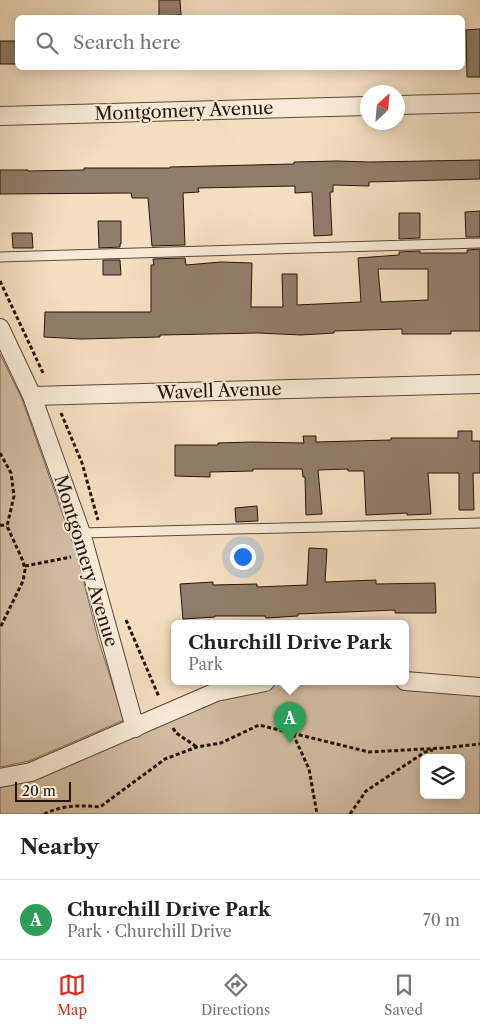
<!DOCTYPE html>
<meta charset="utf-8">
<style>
:root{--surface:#fff;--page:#f2f2f2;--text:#222;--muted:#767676;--line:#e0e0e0;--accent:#d93025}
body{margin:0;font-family:"Libre Caslon Text",serif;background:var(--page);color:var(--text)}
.controls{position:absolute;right:15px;bottom:15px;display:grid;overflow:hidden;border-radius:8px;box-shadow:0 2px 12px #0003}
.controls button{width:45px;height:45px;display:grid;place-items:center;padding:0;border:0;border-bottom:1px solid var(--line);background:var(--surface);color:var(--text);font:25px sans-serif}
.compass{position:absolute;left:360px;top:85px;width:45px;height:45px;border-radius:50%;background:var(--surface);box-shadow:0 2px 12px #0003;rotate:26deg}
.scale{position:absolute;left:15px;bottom:12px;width:56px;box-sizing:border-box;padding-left:5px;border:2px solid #26140b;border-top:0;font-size:14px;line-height:18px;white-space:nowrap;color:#26140b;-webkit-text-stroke:4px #f8ead7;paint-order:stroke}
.you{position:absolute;left:242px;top:556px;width:18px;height:18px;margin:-12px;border:4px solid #fff;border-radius:50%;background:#1a73e8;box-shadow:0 0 0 8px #1a73e833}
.badge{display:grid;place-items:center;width:32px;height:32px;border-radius:50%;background:var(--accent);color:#fff;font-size:16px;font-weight:700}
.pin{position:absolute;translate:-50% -41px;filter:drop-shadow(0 1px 2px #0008)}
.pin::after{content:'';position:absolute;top:26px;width:18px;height:15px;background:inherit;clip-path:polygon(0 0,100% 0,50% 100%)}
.popup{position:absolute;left:171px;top:620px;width:238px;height:65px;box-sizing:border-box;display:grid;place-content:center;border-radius:8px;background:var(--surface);filter:drop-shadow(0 1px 4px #0005);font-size:16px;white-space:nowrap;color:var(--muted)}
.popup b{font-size:19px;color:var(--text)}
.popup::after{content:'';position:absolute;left:50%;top:100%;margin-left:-10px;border:10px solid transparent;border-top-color:var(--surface)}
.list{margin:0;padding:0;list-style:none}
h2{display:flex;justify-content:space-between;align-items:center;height:65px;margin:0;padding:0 20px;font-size:21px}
h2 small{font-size:16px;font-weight:400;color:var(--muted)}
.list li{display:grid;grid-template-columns:32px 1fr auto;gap:15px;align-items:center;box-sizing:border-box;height:80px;padding:0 20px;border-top:1px solid var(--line)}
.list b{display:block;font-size:19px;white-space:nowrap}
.list p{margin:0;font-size:16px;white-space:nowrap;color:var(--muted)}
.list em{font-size:16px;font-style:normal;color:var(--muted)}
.icon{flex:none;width:28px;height:28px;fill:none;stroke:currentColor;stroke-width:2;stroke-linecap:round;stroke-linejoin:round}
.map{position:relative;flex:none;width:480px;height:814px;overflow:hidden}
.search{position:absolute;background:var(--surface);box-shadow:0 2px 12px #0003;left:15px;right:15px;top:15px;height:55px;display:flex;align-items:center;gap:12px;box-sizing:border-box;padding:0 18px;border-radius:8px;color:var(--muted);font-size:19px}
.sheet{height:145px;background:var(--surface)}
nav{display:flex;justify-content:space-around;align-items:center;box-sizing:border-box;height:70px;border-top:1px solid var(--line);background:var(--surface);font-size:14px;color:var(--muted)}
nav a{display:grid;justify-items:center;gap:2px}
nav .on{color:var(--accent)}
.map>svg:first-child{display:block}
</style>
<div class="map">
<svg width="480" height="814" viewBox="0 0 480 814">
<rect width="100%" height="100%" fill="#f4dfc1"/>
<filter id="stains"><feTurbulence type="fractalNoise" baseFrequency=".004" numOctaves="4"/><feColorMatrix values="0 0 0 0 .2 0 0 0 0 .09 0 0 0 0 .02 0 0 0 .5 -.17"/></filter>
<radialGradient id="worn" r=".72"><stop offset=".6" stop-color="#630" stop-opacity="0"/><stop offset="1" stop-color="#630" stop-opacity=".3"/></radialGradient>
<path fill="#d1bca2" stroke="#7c6856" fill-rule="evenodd" d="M0,354l22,45 55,156 21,84 26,81 -95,41 -29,6z
M265,682h140l75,5v127h-480v-36zM424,758h37v37h-37z"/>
<path fill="#917e6a" stroke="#26140b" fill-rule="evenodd" d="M159,0h21l1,15 -22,1z
M480,29v48h-13l-1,-47z
M0,41h18v23h-18z
M480,160v19l-111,3v4l-36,-1v7h-3l2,43 -18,1 -2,-44 -17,1v-7l-97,2 1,4 -16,1 2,52 -33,1 -4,-48h-16l-1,-5 -131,1v-24h28v1l56,-1v-2h86v-1l124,-3v-2l43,-1 33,1z
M480,211v26h-14l-1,-25z
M399,213h21v25l-21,1z
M98,221h23v23h-1v3l-21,1z
M12,233h20l1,15h-20z
M480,249v82h-29v3h-49v-5l-68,2v2l-33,2 -43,-2 -98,2v2l-79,2 -37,-2 1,-25h106v-47h3l-1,-6 32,-1 1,7 35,-3 31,1 -1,44h32l-1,-33h15v31l64,-3 -3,-44 41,-3v-3l21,-1v2h47v-3zM378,269h50v31l-47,2z
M103,260h17l1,15h-18z
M458,431h14v10h8v32h-7l1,37h-15v-37h-31l3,41 -24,1v-2l-41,2 -2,-44h-16v-2l-30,1 4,44 -16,1 -1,-38h-2l-1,-8h-49v2l-43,1v5l-35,-1v-31h43v-2l34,-1 52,1 -1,-7h13v6l75,-2v-2h67z
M257,506l1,15 -22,1 -1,-14z
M309,548l18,1 -2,33 51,-2v4l59,-1 1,30h-41v-3l-97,4v2l-32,2 -1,-2h-50v1l-32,2 -3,-35 33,-2v3l44,-1v3l50,-2z"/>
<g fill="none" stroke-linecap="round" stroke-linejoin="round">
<g stroke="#5a4738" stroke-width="11">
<path id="service" d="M0,257l480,-14
M81,533l399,-10"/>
</g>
<g stroke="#5a4738" stroke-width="20">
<path id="minor" d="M398,105l82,-2
M0,116l368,-10
M0,328l32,68 49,137 54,195
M32,396l448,-12
M405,681l75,6
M0,778l31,-6 185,-80 49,-10"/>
</g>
<path stroke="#26140b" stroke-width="3" stroke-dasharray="4 2.5" stroke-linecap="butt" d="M0,281l44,94
M61,413l21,50 16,57
M0,453l11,20 3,23 -7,30 16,35 2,9 -2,11 -23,47
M0,525l7,1
M25,566l46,-9
M126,620l33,77
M173,728l3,5 21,14
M293,734l16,35 8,45
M44,814c19,-9 36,-9 56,-7l65,-48 32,-12 24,-4 38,-18 110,27 74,-4 37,-4
M350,814l16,-23 59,-39 8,-2"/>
<use href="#service" stroke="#f8ead7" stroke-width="9"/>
<use href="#minor" stroke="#f8ead7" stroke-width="18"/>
</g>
<g text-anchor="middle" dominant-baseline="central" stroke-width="4" stroke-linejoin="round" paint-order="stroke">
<g font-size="18" fill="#26140b" stroke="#f8ead7">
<text transform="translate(184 111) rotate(-2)">Montgomery Avenue</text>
<text transform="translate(219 391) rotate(-2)">Wavell Avenue</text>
<text transform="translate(86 561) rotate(73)">Montgomery Avenue</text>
</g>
</g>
<rect width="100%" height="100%" filter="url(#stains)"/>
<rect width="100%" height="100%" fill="url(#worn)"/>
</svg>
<div class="controls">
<button><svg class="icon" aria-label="layers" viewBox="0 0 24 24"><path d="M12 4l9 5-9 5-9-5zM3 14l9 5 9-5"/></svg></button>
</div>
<svg class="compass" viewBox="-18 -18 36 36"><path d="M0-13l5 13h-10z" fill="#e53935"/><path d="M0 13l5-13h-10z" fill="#767676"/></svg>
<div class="scale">20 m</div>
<div class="you"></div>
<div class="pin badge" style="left:290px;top:743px;background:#2e9e5b">A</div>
<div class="popup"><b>Churchill Drive Park</b>Park</div>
<div class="search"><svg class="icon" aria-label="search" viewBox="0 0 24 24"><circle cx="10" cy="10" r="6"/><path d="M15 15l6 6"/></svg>Search here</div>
</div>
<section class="sheet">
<h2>Nearby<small></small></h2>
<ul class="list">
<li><span class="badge" style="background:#2e9e5b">A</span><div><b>Churchill Drive Park</b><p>Park · Churchill Drive</p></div><em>70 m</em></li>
</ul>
</section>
<nav>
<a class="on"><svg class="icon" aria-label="map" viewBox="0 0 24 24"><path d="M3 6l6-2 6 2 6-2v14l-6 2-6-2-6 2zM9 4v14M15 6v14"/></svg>Map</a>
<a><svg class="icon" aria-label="directions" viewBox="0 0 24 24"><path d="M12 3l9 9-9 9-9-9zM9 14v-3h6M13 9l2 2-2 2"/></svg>Directions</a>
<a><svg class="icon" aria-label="saved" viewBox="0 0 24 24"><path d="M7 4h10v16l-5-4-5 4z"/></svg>Saved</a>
</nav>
